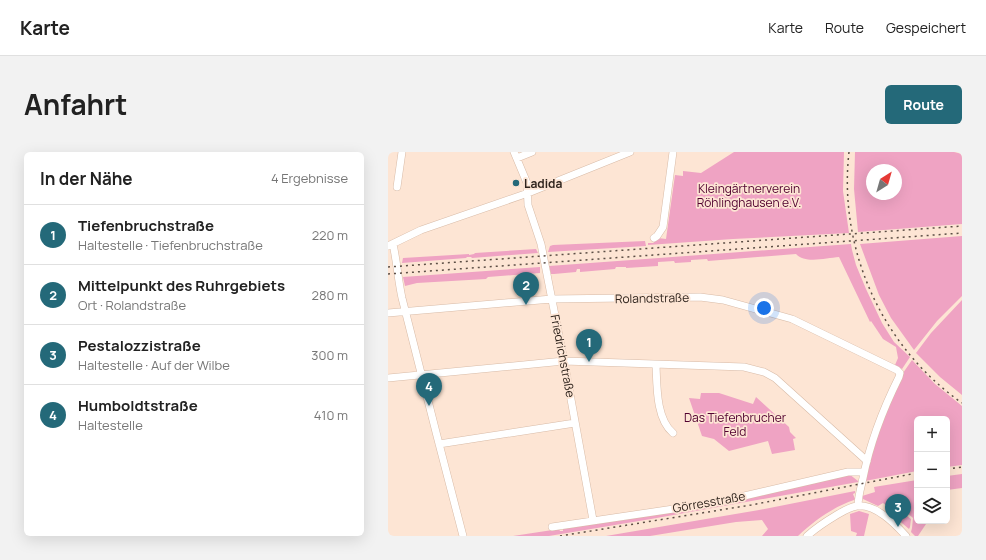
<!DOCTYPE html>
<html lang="de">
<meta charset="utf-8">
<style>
:root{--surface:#fff;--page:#f2f2f2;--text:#222;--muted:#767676;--line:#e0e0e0;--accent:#246979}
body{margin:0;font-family:Manrope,sans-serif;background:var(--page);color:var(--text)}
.controls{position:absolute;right:12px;bottom:12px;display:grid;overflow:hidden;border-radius:6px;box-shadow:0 4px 16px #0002}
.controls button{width:36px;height:36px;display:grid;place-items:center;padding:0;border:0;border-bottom:1px solid var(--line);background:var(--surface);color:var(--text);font:20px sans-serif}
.compass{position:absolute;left:478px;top:12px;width:36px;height:36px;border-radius:50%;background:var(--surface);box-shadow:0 4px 16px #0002;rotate:37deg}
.you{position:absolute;left:376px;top:156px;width:14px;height:14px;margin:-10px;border:3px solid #fff;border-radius:50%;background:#1a73e8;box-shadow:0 0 0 6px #1a73e833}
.badge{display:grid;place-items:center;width:26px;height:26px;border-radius:50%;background:var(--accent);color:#fff;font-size:13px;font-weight:700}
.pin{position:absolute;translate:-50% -33px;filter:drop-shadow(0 1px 2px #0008)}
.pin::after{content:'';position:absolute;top:21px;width:14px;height:12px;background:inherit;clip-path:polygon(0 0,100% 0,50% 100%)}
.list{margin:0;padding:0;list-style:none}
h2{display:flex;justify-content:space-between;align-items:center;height:52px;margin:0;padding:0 16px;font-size:17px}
h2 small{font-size:13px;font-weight:400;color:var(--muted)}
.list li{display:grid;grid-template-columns:26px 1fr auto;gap:12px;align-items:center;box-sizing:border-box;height:60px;padding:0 16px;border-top:1px solid var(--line)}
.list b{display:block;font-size:15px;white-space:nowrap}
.list p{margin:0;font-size:13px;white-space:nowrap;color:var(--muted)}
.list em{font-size:13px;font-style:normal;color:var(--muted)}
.icon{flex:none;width:22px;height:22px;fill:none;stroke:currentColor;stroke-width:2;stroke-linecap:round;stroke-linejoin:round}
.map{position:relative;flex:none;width:574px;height:384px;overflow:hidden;border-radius:6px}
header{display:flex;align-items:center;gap:24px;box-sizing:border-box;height:56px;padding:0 20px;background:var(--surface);border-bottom:1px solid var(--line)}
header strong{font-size:19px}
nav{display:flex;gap:22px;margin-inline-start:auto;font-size:14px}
.intro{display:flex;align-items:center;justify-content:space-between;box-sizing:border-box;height:96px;padding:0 24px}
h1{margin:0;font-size:28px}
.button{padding:10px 18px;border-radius:6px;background:var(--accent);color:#fff;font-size:14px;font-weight:700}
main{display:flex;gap:24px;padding:0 24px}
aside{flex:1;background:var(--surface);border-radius:6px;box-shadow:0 4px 16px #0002}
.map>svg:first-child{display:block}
</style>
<header>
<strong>Karte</strong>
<nav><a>Karte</a><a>Route</a><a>Gespeichert</a></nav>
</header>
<div class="intro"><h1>Anfahrt</h1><a class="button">Route</a></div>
<main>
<aside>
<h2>In der Nähe<small>4 Ergebnisse</small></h2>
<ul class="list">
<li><span class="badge">1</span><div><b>Tiefenbruchstraße</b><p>Haltestelle · Tiefenbruchstraße</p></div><em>220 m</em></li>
<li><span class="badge">2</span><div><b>Mittelpunkt des Ruhrgebiets</b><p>Ort · Rolandstraße</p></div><em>280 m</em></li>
<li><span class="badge">3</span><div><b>Pestalozzistraße</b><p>Haltestelle · Auf der Wilbe</p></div><em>300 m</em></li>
<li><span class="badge">4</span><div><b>Humboldtstraße</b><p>Haltestelle</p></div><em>410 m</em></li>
</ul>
</aside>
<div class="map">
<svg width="574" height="384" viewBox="0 0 574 384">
<rect width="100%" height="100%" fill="#fde5d4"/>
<path fill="#efa3c3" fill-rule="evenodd" d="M346,0h110l-1,39 6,42 -116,6 -85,6v-2h6l-1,-2 5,-3 8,1 9,-64 8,1v-5l18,2z
M467,0h99l8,2v70l-104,8 -4,-43zM484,18h24v24h-24z
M574,84v60l-25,25 -23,29 -23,-32 -12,-23 -19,-51z
M257,89l1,5 -98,6 2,-6 3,-1z
M463,92l1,6 4,15 10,24 16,34 12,19 16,15 -8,12 -7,-4 3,-7 -2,-11 -13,-8 -12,-18 -1,1 -31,-65c-13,1 -34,7 -43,-3l-88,7 -1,-2 -16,1v2l-16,1 -1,-2 -16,1v4l-32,2v-1h-10l-1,2 -35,3v-3h-3l-1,3 -22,2h-3l-2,-8z
M148,97l2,4 -66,5 -1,-1h-4l-1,1 -64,5 1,-5 66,-4v1l5,-1 1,-1z
M152,115v6l-52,4 -2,2 -69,4 -12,3 -2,-9z
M574,148v95l-22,-18 -24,-24 15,-20z
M524,208l23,24 27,22v59l-15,2v-48h-30v52l-52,10c9,-36 20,-73 38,-105v-3z
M313,241h18l34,11 3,-7 33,30 1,5 6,6 -3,1 2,11 -23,4 -4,-13 -39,10 -15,-12 -12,-3 -13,-38 11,1z
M461,322l9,7v1l-207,37 -102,17h-36l46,-7 1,2h3v-3z
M574,322v14l-15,2v-14z
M529,328v41h11l-10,15h-3l-4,-4 1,-4 1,-10 -16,-14h-5l-4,5h-3l2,-3 -4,-3 -5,3 -15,-7 -1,-3 13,-4 -1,-5z
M467,339v2l-2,1 2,5 -1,1c-21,7 -40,21 -56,36h-36l6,-7 -6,-9 -26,2 -86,14h-44l153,-26z
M506,354l17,13 -1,8 -1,2 -20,-17z
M471,359l10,3 -5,22h-8l1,-3 -6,-2 -1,-17z"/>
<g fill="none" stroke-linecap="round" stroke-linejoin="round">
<g stroke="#d8bba7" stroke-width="8">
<path id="minor" d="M126,0l13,31 1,22 13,39 23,117 29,159
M129,6l15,-6
M9,35l5,-35
M266,86l3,-2 6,-9 10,-75
M5,92c4,18 5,36 9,54 20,79 40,159 61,238
M0,94l33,-16 107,-37 102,-41
M0,161l164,-14 148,-2 23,3 69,19 105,51 3,3 -1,4c-16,32 -29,66 -36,101 -2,9 -5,19 -5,28
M268,213c1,21 0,54 17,68
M0,226l176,-17 180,6 20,5 11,6 92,83
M51,292l136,-21
M164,375l162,-24 134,-31h16
M419,384c9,-8 18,-14 28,-20 7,-4 14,-9 22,-10 19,-2 38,18 49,30"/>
</g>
<use href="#minor" stroke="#fff" stroke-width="7"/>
<path stroke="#5c4e45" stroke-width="1.5" stroke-dasharray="2 4" stroke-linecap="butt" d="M461,0c-11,97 33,195 113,251
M0,115l574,-41
M0,122l574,-41
M559,317l15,-2
M172,384l191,-31 166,-32"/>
</g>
<circle fill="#246979" stroke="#fde5d4" stroke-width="1.5" cx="128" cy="31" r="4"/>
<g text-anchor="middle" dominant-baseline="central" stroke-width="3.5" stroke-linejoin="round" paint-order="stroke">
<g font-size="12" font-weight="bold" fill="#2f241d" stroke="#fde5d4" text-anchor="start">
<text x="136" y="31">Ladida</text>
</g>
<g font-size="12" fill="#50002f" stroke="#fde5d4">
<text x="361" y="36">Kleingärtnerverein<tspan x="361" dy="14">Röhlinghausen e.V.</tspan></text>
<text x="347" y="265">Das Tiefenbrucher<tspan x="347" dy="14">Feld</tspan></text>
</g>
<g font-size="12" fill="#2f241d" stroke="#fde5d4">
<text transform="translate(264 146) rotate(-1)">Rolandstraße</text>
<text transform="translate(175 204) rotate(79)">Friedrichstraße</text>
<text transform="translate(321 350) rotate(-10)">Görresstraße</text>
</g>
</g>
</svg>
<div class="controls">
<button>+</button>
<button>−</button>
<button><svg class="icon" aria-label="layers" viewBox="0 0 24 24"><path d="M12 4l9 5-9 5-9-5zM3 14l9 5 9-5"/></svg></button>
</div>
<svg class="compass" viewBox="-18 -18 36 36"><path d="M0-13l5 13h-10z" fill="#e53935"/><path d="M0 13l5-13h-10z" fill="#767676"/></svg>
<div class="you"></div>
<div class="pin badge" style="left:201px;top:210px">1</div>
<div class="pin badge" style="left:138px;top:153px">2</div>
<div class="pin badge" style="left:510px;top:375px">3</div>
<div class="pin badge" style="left:41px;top:254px">4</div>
</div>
</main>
